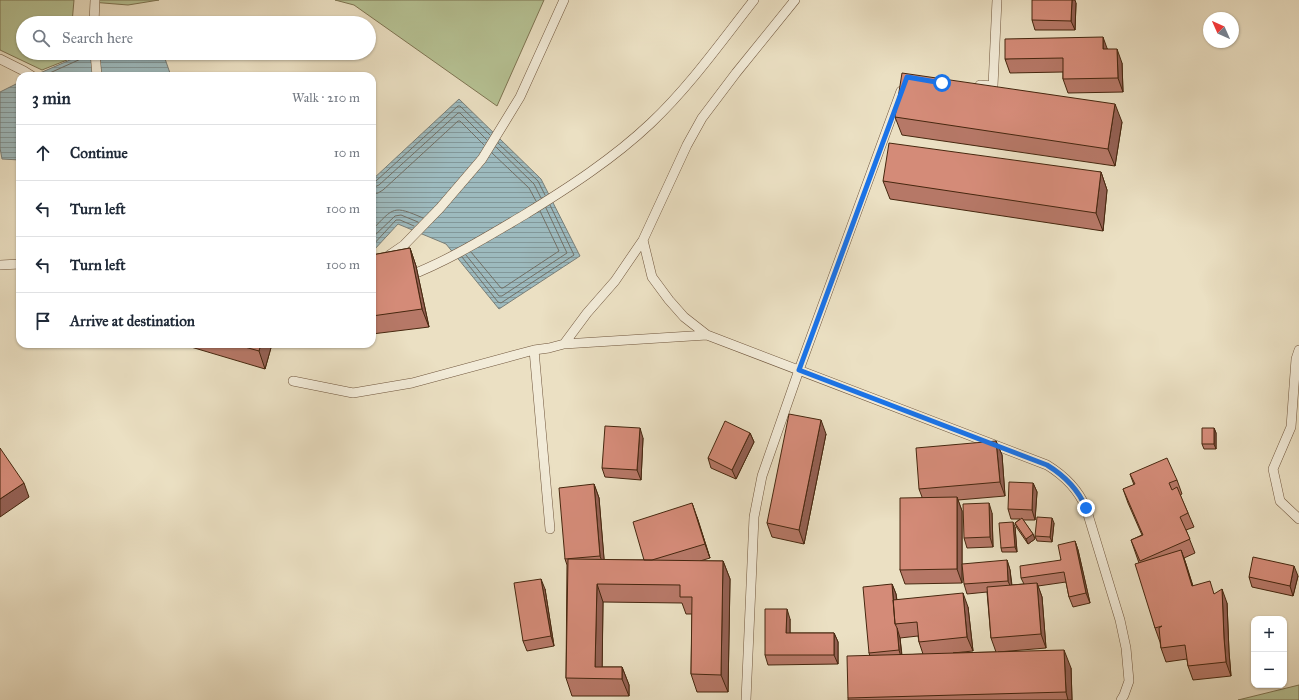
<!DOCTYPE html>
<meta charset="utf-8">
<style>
:root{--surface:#fff;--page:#f6f6f7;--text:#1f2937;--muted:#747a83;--line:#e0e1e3}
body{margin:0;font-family:"IM FELL Great Primer",serif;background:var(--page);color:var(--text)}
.controls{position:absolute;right:12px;bottom:12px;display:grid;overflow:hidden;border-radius:8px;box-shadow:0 1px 3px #0004}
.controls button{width:36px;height:36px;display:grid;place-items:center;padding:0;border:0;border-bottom:1px solid var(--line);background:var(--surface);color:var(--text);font:20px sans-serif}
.compass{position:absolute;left:1203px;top:12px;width:36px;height:36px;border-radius:50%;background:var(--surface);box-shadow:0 1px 3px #0004;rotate:315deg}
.stop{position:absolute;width:12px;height:12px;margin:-9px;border:3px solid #1a73e8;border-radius:50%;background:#fff}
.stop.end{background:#1a73e8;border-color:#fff;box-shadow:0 1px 4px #0008}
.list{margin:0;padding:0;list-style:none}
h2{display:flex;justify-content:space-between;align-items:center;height:52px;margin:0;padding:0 16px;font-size:17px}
h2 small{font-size:13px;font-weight:400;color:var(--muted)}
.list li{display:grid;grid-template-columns:26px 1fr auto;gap:12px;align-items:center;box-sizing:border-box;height:56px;padding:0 16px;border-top:1px solid var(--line)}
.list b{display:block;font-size:15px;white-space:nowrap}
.list em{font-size:13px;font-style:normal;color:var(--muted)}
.icon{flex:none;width:22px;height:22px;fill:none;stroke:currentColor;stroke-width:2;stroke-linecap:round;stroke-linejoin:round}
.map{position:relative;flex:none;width:1299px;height:700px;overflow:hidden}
.search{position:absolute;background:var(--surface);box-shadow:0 1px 3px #0004;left:16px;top:16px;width:360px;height:44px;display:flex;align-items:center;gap:10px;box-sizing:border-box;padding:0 14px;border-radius:22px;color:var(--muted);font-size:15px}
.panel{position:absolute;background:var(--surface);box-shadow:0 1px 3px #0004;left:16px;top:72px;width:360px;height:276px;border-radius:12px}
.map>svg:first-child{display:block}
</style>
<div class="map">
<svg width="1299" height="700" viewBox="0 0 1299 700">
<defs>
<pattern id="water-rules" width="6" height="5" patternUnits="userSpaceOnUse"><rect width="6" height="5" fill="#9dbabe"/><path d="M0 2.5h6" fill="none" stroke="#829799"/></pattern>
</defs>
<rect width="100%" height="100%" fill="#ebe0c3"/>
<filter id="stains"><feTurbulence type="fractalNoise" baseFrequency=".005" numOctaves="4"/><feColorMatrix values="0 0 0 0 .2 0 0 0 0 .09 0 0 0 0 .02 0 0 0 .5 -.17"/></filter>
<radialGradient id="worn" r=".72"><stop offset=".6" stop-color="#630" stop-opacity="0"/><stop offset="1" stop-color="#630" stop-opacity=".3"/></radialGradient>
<path fill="#b6c294" stroke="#7e7452" d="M0,0h74l-2,23h-49v30h45l-1,7 -25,10 -42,-20z
M92,0h67l-31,5 -37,-3z
M335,0h209l-47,106 -143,-101z
M1299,685v15h-61z"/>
<path fill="url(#water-rules)" stroke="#7a7f78" d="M86,53h77l8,23h-138z
M20,82v78l-18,-1 -2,-11v-56z
M459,99l82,80 39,77 -81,53 -53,-65 -48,-20 -24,26h-2v-70z"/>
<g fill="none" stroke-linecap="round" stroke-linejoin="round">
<path stroke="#727066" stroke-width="1" d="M43,76l40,-18 3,-2v-3
M498,143l40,38 7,14
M496,147l38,37 7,14
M492,153l37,35 7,13
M372,182l4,-1 82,-75h2l30,29
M372,188l7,-3 79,-72h2l27,27
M372,194l6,-1 5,-3 75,-69h2l24,24
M372,230c22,-23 21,-25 51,-12
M372,238l23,-22 6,-1 17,7
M372,246l24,-26h4l14,6
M471,252l30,36h2l56,-37 -19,-40
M466,255l33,41h3l65,-43 -21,-45
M462,257l36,45 3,1 73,-48 -24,-50"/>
<g stroke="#6f553c" stroke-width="10">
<path id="service" d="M94,23l1,-23
M95,53l2,23
M0,59l24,12 8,5
M980,85l13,1 4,-86
M643,240l9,37 17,23 15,17 23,18 340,130c18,11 31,24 39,43l34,112 6,28 3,33 -5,14 -3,5
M0,265l20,-1
M372,267l32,-22 36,-37 42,-49 38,-62 44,-97
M406,277c42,-16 79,-39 118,-62 44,-27 89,-56 127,-92 39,-37 70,-81 103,-123
M564,344l143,-9
M534,350l16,179
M1299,350l-3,9 -5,68 -18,42 7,32 19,18
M293,381l60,12 59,-10 122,-33 15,-2 15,-4 23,-31 28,-32 28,-41 44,-95 15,-27 34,-45 59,-73
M746,700l8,-183 8,-41 37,-106 102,-279"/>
</g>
<use href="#service" stroke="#f2ebd8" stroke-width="9"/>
</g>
<path fill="#b67867" stroke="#46270f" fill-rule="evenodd" d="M1076,3l-1,27h-40l-3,-10z
M1108,49l14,14 1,29 -55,1 -5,-14v-7l-53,1 -5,-14z
M895,117l227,5 -7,44 -213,-31z
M1101,172l6,18 -4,41 -213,-32 -7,-18z
M410,248l6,18 13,61 -57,7v-79z
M190,344h82l-7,25 -74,-22z
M1214,428l2,5v16h-12l-2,-5z
M750,433l4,9 -18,37 -25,-11 -3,-10z
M826,434l-22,110 -32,-7 -5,-14z
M643,438l-2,42 -36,-3 -3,-9z
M996,441l6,14 3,41 -47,4 4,11v72l-57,1 -5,-14 22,-73 -3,-8z
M1130,474l47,6 5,14 -2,1 8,18 6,14 -8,3 9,23 -11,5 9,28 21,8 13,9 2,49 2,24 -38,4 -5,-14 -1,-7 -21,3 -5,-14 -1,-6 -5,-14 -16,-65 -8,-23 11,-5 -14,-32 -5,-14 11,-4z
M1033,483l4,9 -2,28h-12l10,14 2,5 -7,5 -11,-16 -2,-5 5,-4h-9l-3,-10z
M594,484l5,14 5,62h40l53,-43 13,41 -10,3h23l7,18 -2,113h-31l-6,-18 1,-60h-6l-4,-11 -79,-1 -1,65h20l7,18v11h-57l-6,-18 1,-113 -2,-6z
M992,513l1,34 -26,1 -3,-10z
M1054,523l-2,19 -15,-1 -2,-5z
M1015,527l2,25h-15l-1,-4z
M1075,541l3,9 12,53 -17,4 -4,-10 -3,-15 -28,4 4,11 4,51 -48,4 73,16 1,32h-224v-2l22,-42 -1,-3 23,-69 4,10 1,6 71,7 5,44 -20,2 43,-1 -5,-14 -4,-46 -20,2 -3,-10 43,-24 3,10 2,15 12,-1 -3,-6 40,-18zM918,636l1,6 4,12 -21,1 -2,-17z
M1298,576l-5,20 -41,-9 -3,-10z
M545,589l9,57 -27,5 -4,-10z
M790,619v14h44l4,9v22l-70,1 -3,-10z"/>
<path fill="#946154" stroke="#46270f" d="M1072,0h3l1,3 -1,27 -4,-9z
M1103,37l5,14 -5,-2z
M1117,49l5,14 1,29 -5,-14z
M1115,104l7,18 -7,44 -7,-17z
M1101,172l6,18 -4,41 -7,-18z
M410,248l6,18 13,61 -7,-18z
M261,344h11l-7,25 -6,-18z
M821,420l5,14 -22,110 -5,-14z
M640,428l3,10 -2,42 -4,-10z
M1214,428l2,5v16l-2,-5z
M750,433l4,9 -18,37 -4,-9z
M996,441l6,14 3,41 -5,-14z
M24,483l5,14 -29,20v-18z
M1033,483l4,9 -2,28 -3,-10z
M594,484l5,14 6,72 -5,-14z
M957,497l5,14v72l-5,-14z
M692,503l5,14 13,41 -5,-14z
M989,503l3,10 1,34 -3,-10z
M1052,518l2,5 -2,19 -2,-5z
M1013,522l2,5 2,25 -2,-5z
M1033,534l2,5 -7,5 -2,-5z
M1075,541l3,9 12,53 -4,-10z
M1181,550l5,14 11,36 -5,-14z
M1007,560l3,10 2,20 -4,-9z
M723,561l7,18 -2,113 -7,-17z
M1294,566l4,10 -5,20 -3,-10z
M541,579l4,10 9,57 -3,-10z
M1037,583l5,14 4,51 -5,-14z
M597,584l6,18 -1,76 -7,-11z
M892,584l4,10 3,29 -3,1z
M1222,589l5,14 2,49 2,24 -5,-14 -2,-24z
M963,593l5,14 5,44 -6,-14z
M787,609l3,10v23l-4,-9z
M897,628l3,10 2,22 -3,-10z
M834,633l4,9v22l-4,-9z
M1064,650l7,18 1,32h-4l-2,-8z
M622,667l7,18v11l-7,-17z"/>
<path fill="#d48b78" stroke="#46270f" d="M1032,0h40l-1,21 -39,-1z
M1103,37v12h14l1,29 -55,1v-21l-58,1v-20z
M902,73l213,31 -7,45 -213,-32z
M889,143l212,29 -5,41 -213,-32z
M410,248l12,61 -50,7v-61z
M234,344h27l-2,7z
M789,414l32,6 -22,110 -32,-7z
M725,421l25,12 -18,37 -24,-12z
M605,426l35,2 -3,42 -35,-2z
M1202,428h12v16h-12z
M996,441l4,41 -81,7 -3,-41z
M0,448l24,35 -24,16z
M1167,458l10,22 -8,3 3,7 5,-3 11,26 -8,4 10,22 -50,22 -9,-21 12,-5 -20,-46 12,-5 -5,-10z
M1009,482l24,1 -1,27 -24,-1z
M594,484l6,72 -35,3 -6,-71z
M957,497v72l-57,1v-72z
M692,503l13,41 -53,16h-8l-11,-38z
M989,503l1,34 -26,1 -1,-34z
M1037,517l15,1 -2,19 -15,-1z
M1022,518l11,16 -7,5 -11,-16z
M1013,522l2,25 -14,1 -2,-25z
M1075,541l11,52 -17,4 -5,-25 -43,6 -1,-12 41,-6 -3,-15z
M1181,550l11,36 18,-5 4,13 8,-5 2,49 2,24 -38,4 -3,-21 -24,3 -2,-20 3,-2 -7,2 -20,-64z
M1253,557l41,9 -4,20 -41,-9z
M568,559l155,2 -2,114 -30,-1 1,-77h-12v-12l-83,-1 -2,83h27v12l-56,-1z
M1007,560l1,21 -44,3 -2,-20z
M541,579l10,57 -28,5 -9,-58z
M1037,583l4,51 -50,4 -4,-51z
M892,584l3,40 2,4 2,22 -30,3 -6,-66z
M963,593l4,44 -48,5 -2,-20 -22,2 -2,-24z
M765,609h22l-1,24h48v22h-69z
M1064,650l2,42 -218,6 -1,-42z"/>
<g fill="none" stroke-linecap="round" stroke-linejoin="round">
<path stroke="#1a73e8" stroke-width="5" d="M942,83l-35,-6 -108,293 248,95c18,11 31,24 39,43"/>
</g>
<rect width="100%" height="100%" filter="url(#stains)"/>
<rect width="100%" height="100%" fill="url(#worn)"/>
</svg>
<div class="controls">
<button>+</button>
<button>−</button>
</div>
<svg class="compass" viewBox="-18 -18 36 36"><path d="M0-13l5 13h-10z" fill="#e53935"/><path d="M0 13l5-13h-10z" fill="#747a83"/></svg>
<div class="stop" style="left:942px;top:83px"></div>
<div class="stop end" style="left:1086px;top:508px"></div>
<div class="search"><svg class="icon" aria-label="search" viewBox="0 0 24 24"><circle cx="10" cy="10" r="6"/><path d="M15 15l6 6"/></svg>Search here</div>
<section class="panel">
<h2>3 min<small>Walk · 210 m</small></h2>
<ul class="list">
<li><svg class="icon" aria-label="ahead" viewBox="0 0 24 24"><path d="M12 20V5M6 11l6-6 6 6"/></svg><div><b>Continue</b></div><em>10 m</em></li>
<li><svg class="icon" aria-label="left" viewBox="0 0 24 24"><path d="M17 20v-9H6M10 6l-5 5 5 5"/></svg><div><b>Turn left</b></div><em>100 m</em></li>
<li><svg class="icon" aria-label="left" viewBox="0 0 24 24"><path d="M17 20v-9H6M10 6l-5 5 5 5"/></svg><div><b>Turn left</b></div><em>100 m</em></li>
<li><svg class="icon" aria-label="arrive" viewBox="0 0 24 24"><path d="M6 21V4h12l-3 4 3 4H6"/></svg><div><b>Arrive at destination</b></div></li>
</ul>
</section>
</div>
